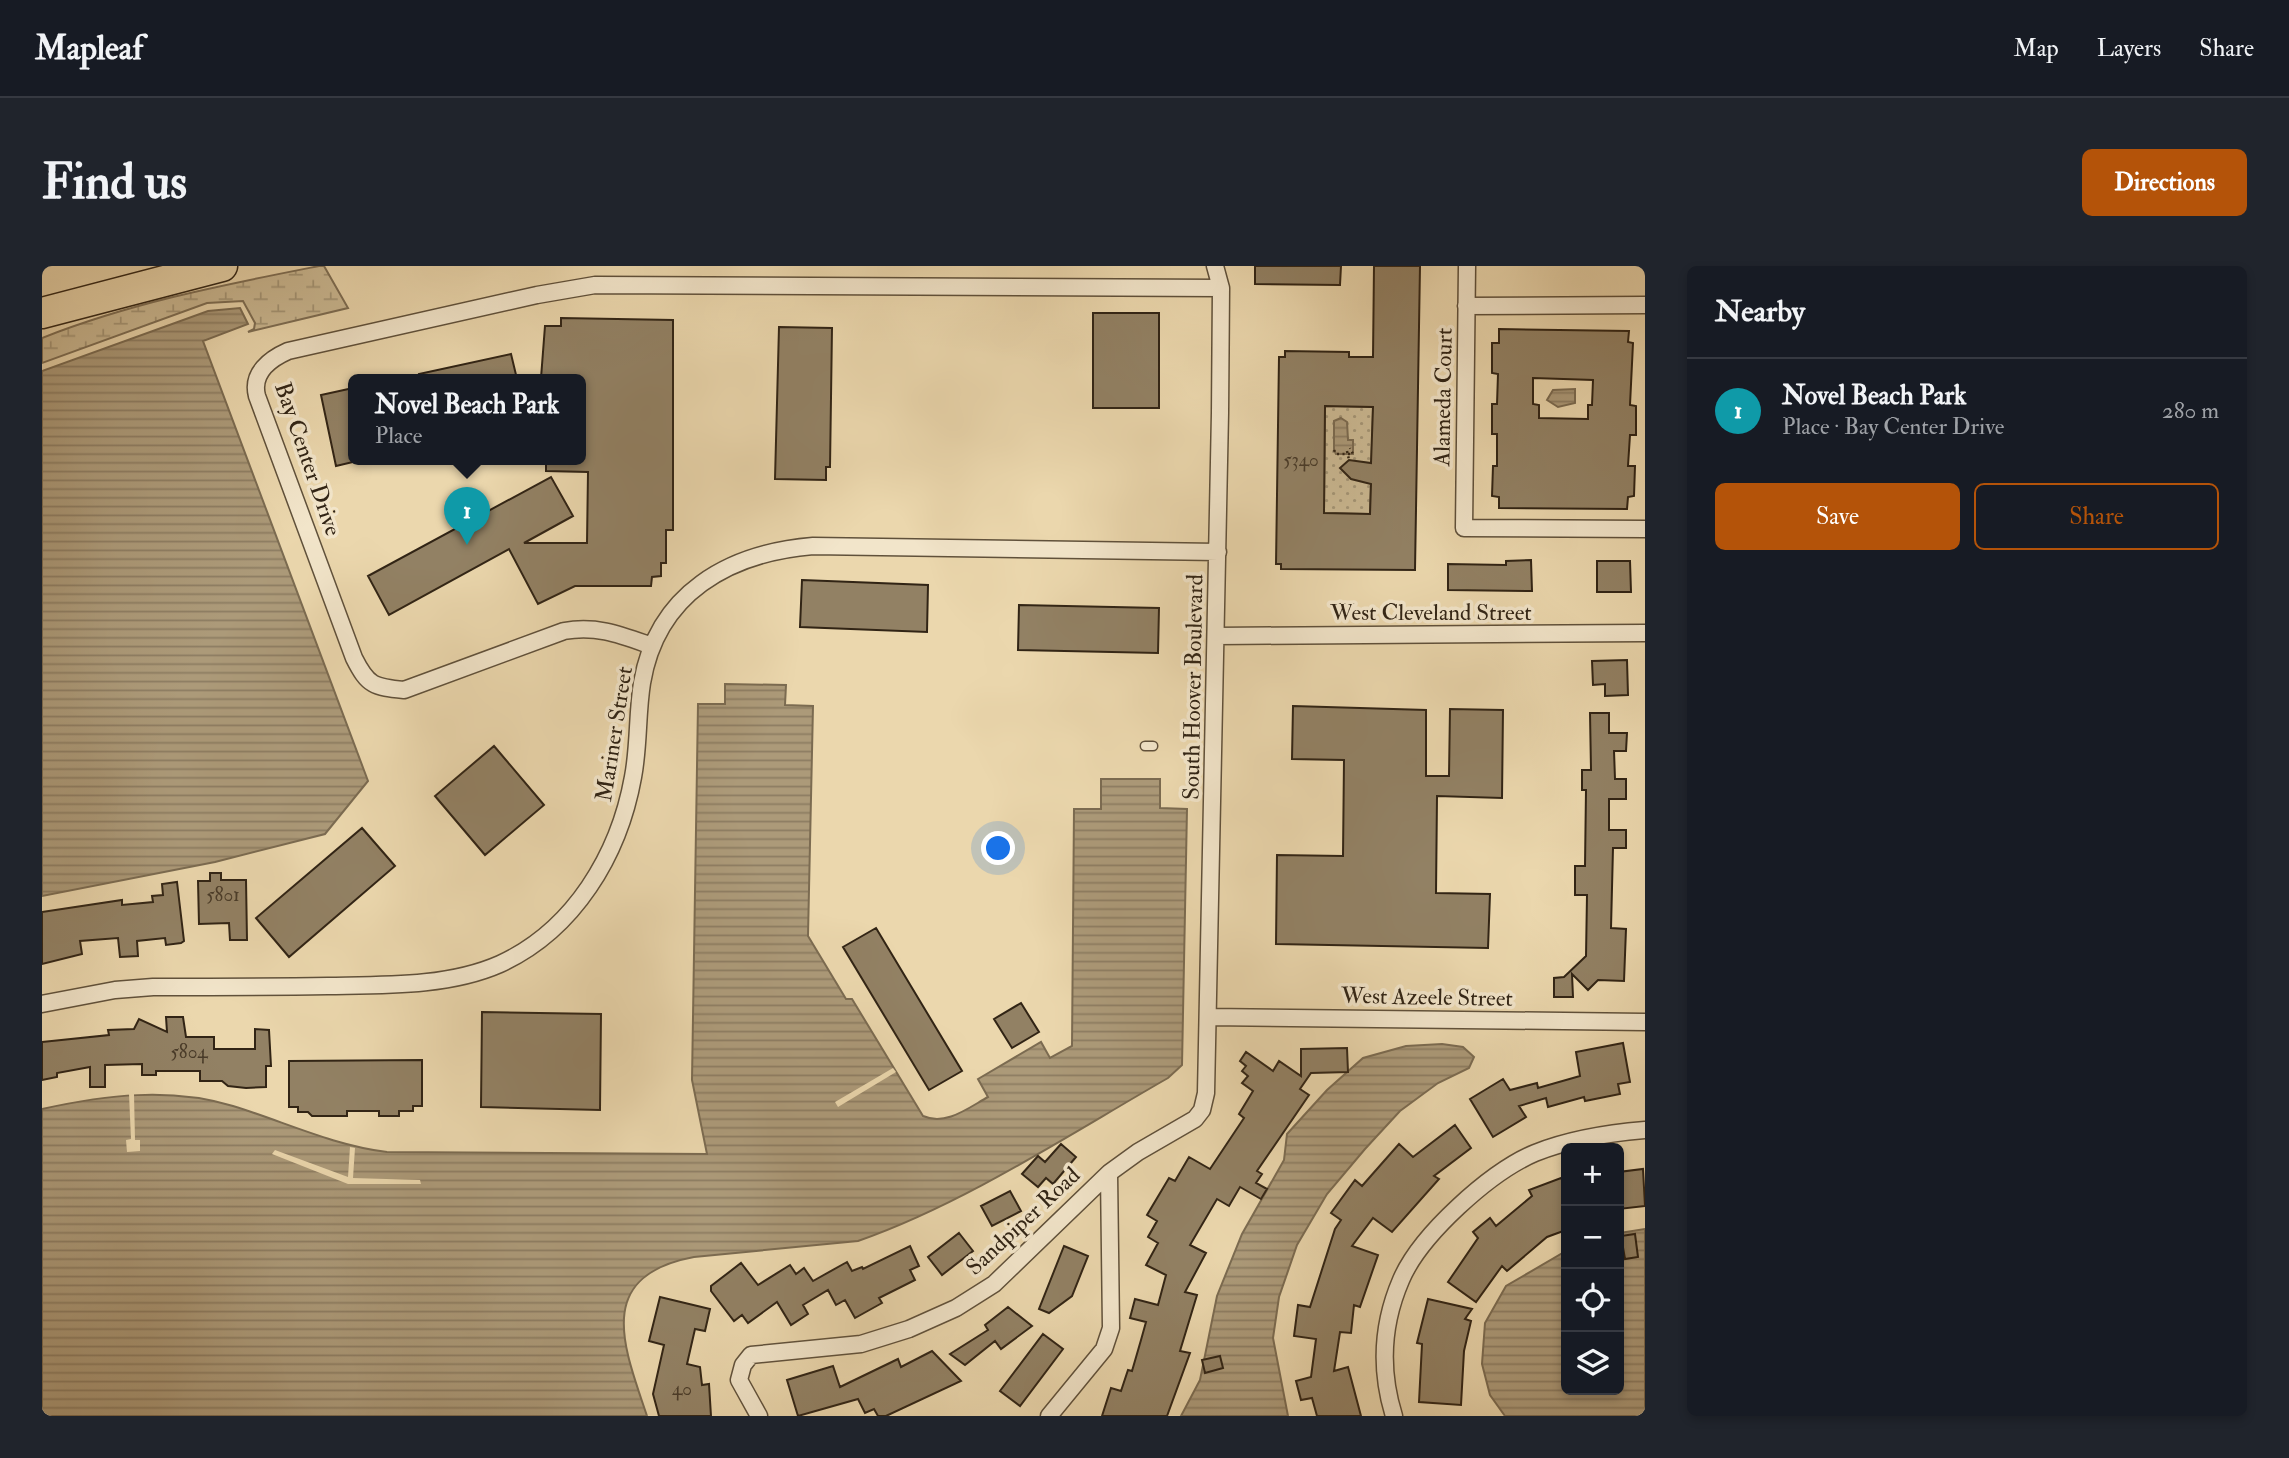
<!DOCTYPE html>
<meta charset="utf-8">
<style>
:root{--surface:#171b24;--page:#20242c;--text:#f1f3f6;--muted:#9ea1a6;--line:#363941;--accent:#b45309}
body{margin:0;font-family:"IM FELL Double Pica",serif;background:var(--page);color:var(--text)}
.controls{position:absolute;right:21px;bottom:21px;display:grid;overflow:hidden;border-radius:10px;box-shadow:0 4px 10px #0003}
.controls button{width:63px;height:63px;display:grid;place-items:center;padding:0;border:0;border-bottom:2px solid var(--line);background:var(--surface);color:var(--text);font:35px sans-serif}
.you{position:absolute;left:957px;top:583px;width:24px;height:24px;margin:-18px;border:5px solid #fff;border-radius:50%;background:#1a73e8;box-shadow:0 0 0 10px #1a73e833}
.badge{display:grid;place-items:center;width:46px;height:46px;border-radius:50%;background:var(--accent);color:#fff;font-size:23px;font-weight:700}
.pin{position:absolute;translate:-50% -58px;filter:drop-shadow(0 2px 4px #0008)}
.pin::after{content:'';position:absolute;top:37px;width:24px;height:21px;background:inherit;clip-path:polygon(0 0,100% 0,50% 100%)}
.popup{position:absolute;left:306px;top:108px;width:238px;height:91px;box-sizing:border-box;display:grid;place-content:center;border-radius:10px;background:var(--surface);filter:drop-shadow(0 2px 5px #0005);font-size:23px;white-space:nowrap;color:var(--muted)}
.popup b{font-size:26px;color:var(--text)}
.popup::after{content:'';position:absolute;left:50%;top:100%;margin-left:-14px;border:14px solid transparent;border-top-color:var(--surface)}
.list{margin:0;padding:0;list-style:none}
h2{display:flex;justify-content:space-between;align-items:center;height:91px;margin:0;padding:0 28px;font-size:30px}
h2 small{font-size:23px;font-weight:400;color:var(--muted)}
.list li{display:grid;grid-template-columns:46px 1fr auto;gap:21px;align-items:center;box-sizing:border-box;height:105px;padding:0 28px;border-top:2px solid var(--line)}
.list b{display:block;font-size:26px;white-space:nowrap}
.list p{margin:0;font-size:23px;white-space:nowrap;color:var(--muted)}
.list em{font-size:23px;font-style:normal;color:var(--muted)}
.actions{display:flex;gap:14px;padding:21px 28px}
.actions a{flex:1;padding:16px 0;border:2px solid var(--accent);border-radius:10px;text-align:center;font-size:24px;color:var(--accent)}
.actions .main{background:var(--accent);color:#fff}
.icon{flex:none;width:38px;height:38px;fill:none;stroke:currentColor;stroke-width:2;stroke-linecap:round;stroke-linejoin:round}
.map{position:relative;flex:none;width:1603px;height:1150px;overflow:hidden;border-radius:10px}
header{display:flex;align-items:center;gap:42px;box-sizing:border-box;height:98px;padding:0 35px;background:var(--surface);border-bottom:2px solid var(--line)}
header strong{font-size:33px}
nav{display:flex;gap:38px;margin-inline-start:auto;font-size:24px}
.intro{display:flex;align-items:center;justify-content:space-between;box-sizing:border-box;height:168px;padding:0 42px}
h1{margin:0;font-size:49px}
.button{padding:18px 32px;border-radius:10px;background:var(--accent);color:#fff;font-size:24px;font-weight:700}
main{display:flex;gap:42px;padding:0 42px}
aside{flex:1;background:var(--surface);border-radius:10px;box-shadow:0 4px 10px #0003}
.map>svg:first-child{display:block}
</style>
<header>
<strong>Mapleaf</strong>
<nav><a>Map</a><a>Layers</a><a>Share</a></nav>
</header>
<div class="intro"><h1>Find us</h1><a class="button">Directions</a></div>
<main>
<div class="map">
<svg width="1603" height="1150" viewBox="0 0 1603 1150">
<defs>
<pattern id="wetland-marsh" width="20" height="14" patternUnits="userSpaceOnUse" patternTransform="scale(1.75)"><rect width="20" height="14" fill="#cbb993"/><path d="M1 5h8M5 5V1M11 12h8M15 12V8" fill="none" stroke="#a59677"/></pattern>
<pattern id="park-dots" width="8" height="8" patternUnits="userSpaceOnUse" patternTransform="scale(1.75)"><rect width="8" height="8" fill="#cbb993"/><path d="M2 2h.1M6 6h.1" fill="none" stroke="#a59677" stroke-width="1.8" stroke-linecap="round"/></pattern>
<pattern id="water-rules" width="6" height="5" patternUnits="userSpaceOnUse" patternTransform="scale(1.75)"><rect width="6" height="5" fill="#ac9a79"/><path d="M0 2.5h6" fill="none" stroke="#8d7d62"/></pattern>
</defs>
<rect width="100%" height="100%" fill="#ebd7ad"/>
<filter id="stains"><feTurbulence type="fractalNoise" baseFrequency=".00286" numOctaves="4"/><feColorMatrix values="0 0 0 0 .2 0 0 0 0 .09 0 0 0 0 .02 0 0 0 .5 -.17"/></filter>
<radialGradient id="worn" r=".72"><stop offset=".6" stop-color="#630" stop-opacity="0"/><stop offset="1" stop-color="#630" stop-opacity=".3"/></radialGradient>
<path fill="url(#wetland-marsh)" stroke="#7e6e54" stroke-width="2" d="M277,0h5l24,42 -100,24 6,-3 1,-6 -12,-22 -36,2 -165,60v-25c91,-36 181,-53 277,-72z"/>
<path fill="url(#park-dots)" stroke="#7e6e54" stroke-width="2" d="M1283,140l48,1 -3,107 -46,-1z"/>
<path fill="url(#water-rules)" stroke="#7b6b51" stroke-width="2" d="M198,42l8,16 -45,17 165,440 -43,53 -110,28 -173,34v-525l166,-60z
M1533,123v14l-17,4 -11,-7 6,-10z
M1299,152l6,4 1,18h5v14h-17l-2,-4v-29z
M683,418l61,1 -1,20 28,1 -5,230 38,63h6l71,117c23,10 45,-8 65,-19l-10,-18 63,-37 9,16 22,-12 2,-237h27v-30h59v29l27,1 -5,256 -14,13c-98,56 -204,126 -310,163l-164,16c-101,19 -70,90 -47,159h-605v-307c63,-14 128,-22 191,-3 52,16 99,39 154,46l320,2 -15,-74 6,-376h27z
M1400,778l21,3 11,10 -5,11 -31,15 -38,28 -35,38 -38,45 -30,51 -18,52 -6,41 15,78h-107l19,-36 17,-84 25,-62 42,-74 3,-26 40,-44 36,-32 43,-12z
M1603,963v187h-140l-15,-21 -8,-31 3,-41 21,-37 60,-35v139h53v-157z"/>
<path fill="#ebd7ad" d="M851,802l3,4 -58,35 -3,-5z
M87,828h5l1,46h5v11l-13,1 -1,-12 5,-1z
M308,881l5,1 -2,30 67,2 1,4h-73l-76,-30 3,-4 73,27z"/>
<path fill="#928164" stroke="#312415" stroke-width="2" fill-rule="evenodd" d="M1213,0h86l-1,19 -85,-1z
M1332,0h46l-5,304 -134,-1v-5h-5l3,-207h6v-6l64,1v5h24zM1283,140l48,1 -2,56 -22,-3 -9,8 11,11 20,5 -1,30 -46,-1z
M1051,47h66v95h-66z
M519,52l112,2v210h-7v33h-5v13l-9,1 -1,9h-76l-37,18 -29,-55 -120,66 -21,-39 183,-99 22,39 -49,27h63l1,-71 -42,-1v-12h35v-80l-40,-1 4,-52h16z
M737,61l53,1 -2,139h-4v13l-51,-1z
M1457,63l130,2 -1,11 5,1 -3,62 6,1v29h-6l-2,31h7l-1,30 -6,1 -1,12 -128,-1v-11l-7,-1 1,-30h4v-32h-5v-30h5l1,-30 -6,-1v-30h7zM1491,112l60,2 -1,25h-4v14l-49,-1v-13l-6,-1z
M469,88l6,25h-97l-1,-5z
M311,122v74l-17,4 -15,-71z
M1489,294l1,31 -84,-1v-26l58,1v-4z
M1555,295h33l1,31h-34z
M760,314l126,5 -1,47 -127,-5z
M977,339l140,3 -1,45 -140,-3z
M1585,394l1,35 -23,1v-12l-12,1 -1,-24z
M1251,440l133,4v66h23l1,-67 53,1 -1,88 -65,-2 -1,97 54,1 -2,54 -212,-4 1,-89 66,1 1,-96 -52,-1z
M1548,447h19v20h18l-1,18h-12l1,28h11v20h-17v31h17v18h-13l-2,80 15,1 -2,52 -26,-1 -10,10 -16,-16 1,23h-19v-19l10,-1 22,-21 1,-61h-12v-29h10l1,-76h-4v-20h9z
M452,480l50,59 -59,50 -50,-59z
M320,562l33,38 -106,91 -33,-39z
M168,607h11v7h25l1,60h-17l-1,-17 -30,1 -1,-43h12z
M135,616l7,59 -3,2 -15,2 -1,-7 -28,3 1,15 -18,1 -2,-19 -38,3 2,13 -40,10v-52l80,-12v5l31,-3 -1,-6 11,-1 -1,-11z
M834,662l86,143 -33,19 -86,-143z
M979,737l18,29 -27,16 -18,-29z
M440,746l119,2 -1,96 -119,-3z
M124,751h17l3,20h28v12h41v-20l14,1 2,36h-5v21l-20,1 -18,-2 -6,-5h-22v-10h-44v4h-14v-11l-37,1v22h-15v-20l-33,6v4l-15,3v-38l67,-7 -1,-5 26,-1 5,-10 28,13z
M1581,777l7,39 -12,2 2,10 -35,7 -1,-4 -36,10 -2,-9 -27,8 7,11 -33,20 -23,-38 33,-20 7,11 27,-7 1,5 42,-12 -4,-24z
M1305,782l1,24 -37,1 -11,16 9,6 -52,76 5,3 -6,9 11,6 -6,10 -21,-12 -11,19 -12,-7 -27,46 16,8 -21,39 12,3 -17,56 10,2 -23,63h-65l9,-28 10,3 7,-21 4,1 9,-31 5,-18 -16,-4 5,-19 23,6 8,-30 -20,-10 12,-22 -10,-6 9,-16 -10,-6 22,-37 6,3 14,-24 21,12 34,-51 -5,-4 14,-23 -11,-8 6,-7 -6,-5 4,-5 -6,-5 6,-9 27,19 6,-10 22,15v-27z
M380,794v46h-9v5h-14v5h-20v-5h-32v5h-35l-4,-4h-10v-5h-9v-46z
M1413,859l16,23 -37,28 5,3 -47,53 -19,-14 -21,28 26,9 -18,52 -6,-2 -3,28 -11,-1 -6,39 14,-4 13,49h-44l-5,-18 -11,2 -5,-19 15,-4 5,-38 -22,-3 4,-31 12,2 25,-78 6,-9 -10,-7 24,-33 7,6 37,-42 14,13z
M1019,878l15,13 -23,27 -7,-6 -8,9 -16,-13 16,-18 7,6z
M1601,903l2,37 -26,3v-37z
M1519,912l5,8v44l-19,7 -40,34 -5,-5 -26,36 -28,-20 30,-44 -5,-6 17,-14 6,8 36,-30 -3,-6z
M968,925l11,20 -29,15 -11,-20z
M917,967l14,18 -31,24 -14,-18z
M1593,968l3,23 -13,2 -4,-23z
M868,980l9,20 -9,4 5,10 -36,18 3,5 -27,15 -10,-18 -9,5 -8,-15 -25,15 5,9 -17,11 -14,-23 -29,21 -6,-8 -8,6 -23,-30v-5l30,-23 17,22 32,-20 6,9 8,-6 9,13 34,-19 5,9 10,-4 1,2z
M1022,980l24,10 -16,40 -23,17 -10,-4z
M618,1031l50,12 -5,22 -10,-2 -8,35 13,3 2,18 7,-1 2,32h-52l-6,-22 11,-49 -15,-4z
M1386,1033l44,10 -7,10 6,2 -7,30 -3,54 -42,-3 3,-58 -5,-1z
M966,1041l24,19 -31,23 -6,-8 -30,24 -15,-11 38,-24 -3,-5z
M1001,1068l20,15 -43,57 -20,-15z
M890,1085l29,30 -75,35h-8l-4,-7 -9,4 -7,-14 -60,17 -11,-36 46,-14 7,21 58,-28 3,8z
M1178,1090l3,12 -18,5 -3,-13z"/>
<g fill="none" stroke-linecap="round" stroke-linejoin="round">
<g stroke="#60513b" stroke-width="11">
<path id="lane" d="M1103,480h8"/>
</g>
<g stroke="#60513b" stroke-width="19">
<path id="street" d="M1425,0l-3,262 181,1
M1424,40l179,-1
M1175,370l428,-3
M610,380c-31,-11 -55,-21 -88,-15l-160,59c-30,-3 -36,-4 -50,-32l-97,-262c-6,-23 13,-37 31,-45l249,-56 58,-10 626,3
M0,738l73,-14 38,-3c58,0 117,0 175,-1 55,-1 120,1 172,-22 74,-34 119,-109 133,-187 6,-31 4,-63 9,-94 15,-90 87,-130 171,-137l405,6
M1167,751l436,5
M1067,907l29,-21 57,-33 7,-9 4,-17 14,-680 1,-125 -6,-22
M717,1150l-20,-36 4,-15 8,-10 110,-11 48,-15 47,-21 38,-24 115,-111 2,155 -7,21 -55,67
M1352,1150c-14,-45 -12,-92 7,-136 19,-45 89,-108 134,-127 35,-14 73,-20 110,-23"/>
</g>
<g stroke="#312415" stroke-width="33">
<path id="highway" d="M0,47l180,-47"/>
</g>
<path stroke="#312415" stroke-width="2.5" stroke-dasharray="2 3.5" stroke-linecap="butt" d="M1292,184l2,4h17l-3,-6
M1305,185l2,9"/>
<use href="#lane" stroke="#f2e5ca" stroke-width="8"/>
<use href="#street" stroke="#f2e5ca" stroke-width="16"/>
<use href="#highway" stroke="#ebd7ad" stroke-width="30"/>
</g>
<g text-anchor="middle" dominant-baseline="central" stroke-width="7" stroke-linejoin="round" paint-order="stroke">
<g font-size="19" fill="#493b29">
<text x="1259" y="194">5340</text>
<text x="181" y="629">5801</text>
<text x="147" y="786">5804</text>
<text x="640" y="1123">40</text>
</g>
<g font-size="23" fill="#312415" stroke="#f2e5ca">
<text transform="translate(1401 131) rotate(-89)">Alameda Court</text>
<text transform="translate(266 193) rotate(71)">Bay Center Drive</text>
<text x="1389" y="346">West Cleveland Street</text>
<text transform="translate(1151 421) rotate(-89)">South Hoover Boulevard</text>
<text transform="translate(572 468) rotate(-81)">Mariner Street</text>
<text transform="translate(1385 731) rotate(1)">West Azeele Street</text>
<text transform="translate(981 955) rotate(-43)">Sandpiper Road</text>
</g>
</g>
<rect width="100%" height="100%" filter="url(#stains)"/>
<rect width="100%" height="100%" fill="url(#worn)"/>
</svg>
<div class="controls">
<button>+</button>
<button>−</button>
<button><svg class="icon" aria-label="locate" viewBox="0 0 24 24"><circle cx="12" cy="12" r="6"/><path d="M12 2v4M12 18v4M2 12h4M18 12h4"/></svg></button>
<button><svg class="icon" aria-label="layers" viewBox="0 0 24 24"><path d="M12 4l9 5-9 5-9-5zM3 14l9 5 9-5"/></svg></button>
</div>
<div class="you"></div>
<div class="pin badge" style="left:425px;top:279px;background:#0f9aa8">1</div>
<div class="popup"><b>Novel Beach Park</b>Place</div>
</div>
<aside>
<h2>Nearby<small></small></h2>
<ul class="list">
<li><span class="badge" style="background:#0f9aa8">1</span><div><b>Novel Beach Park</b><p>Place · Bay Center Drive</p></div><em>280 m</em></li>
</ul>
<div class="actions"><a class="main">Save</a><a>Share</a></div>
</aside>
</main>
